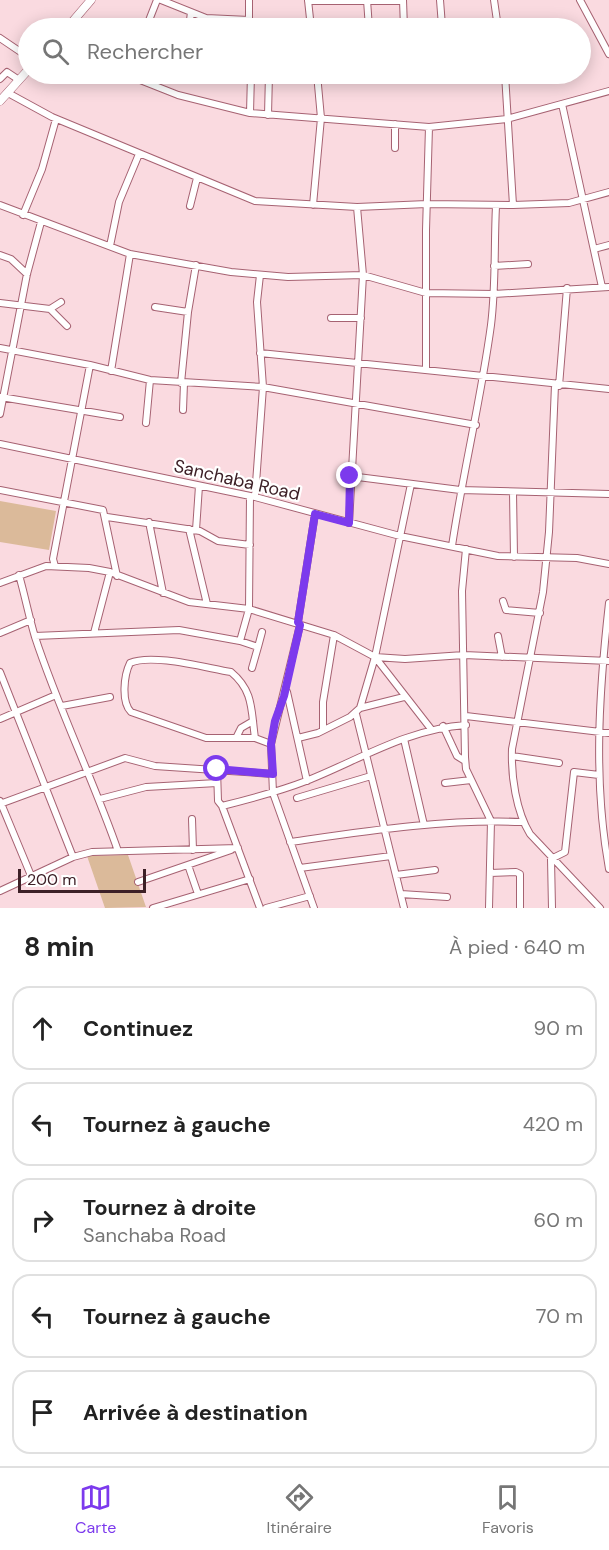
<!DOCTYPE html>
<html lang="fr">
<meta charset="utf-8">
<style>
:root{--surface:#fff;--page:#f6f6f6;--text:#222;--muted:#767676;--line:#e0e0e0;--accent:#7c3aed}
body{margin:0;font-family:"DM Sans",sans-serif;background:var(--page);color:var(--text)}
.scale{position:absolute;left:18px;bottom:15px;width:128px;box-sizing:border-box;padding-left:6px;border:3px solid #3d2027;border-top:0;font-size:16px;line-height:21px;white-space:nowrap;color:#3d2027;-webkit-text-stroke:4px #fff;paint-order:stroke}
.stop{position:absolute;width:18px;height:18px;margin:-14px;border:4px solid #7c3aed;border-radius:50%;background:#fff}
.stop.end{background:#7c3aed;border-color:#fff;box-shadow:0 2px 6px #0008}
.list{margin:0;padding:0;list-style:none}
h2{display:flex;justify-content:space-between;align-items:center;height:78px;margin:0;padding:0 24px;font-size:26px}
h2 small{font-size:20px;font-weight:400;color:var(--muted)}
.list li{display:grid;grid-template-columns:39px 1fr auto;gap:18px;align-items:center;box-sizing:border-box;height:84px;margin:0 12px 12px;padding:0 12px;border:2px solid var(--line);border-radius:18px}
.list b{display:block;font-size:22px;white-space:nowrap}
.list p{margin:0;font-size:20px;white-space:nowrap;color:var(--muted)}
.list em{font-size:20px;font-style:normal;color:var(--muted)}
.icon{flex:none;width:33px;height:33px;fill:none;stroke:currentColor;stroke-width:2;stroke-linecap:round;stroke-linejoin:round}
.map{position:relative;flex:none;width:609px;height:908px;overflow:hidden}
.search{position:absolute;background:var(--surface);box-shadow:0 3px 15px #0003;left:18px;right:18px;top:18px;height:66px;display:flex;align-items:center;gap:15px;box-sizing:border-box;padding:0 21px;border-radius:33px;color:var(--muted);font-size:22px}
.sheet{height:558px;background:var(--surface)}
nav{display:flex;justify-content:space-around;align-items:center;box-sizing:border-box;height:84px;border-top:2px solid var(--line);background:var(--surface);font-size:16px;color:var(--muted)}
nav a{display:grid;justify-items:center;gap:3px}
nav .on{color:var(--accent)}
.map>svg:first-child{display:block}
</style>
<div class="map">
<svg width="609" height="908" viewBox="0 0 609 908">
<rect width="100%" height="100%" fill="#fadae0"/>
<path fill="#dbba9a" d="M0,501l56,10 -7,39 -49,-8z
M128,855l18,52 -41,1 -18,-52z"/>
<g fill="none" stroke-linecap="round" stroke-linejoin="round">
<g stroke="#a66272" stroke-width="8">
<path id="minor" d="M161,0l45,18 43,2
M249,0v28
M308,0l3,28
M367,0l2,28
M403,0l1,28
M494,0l4,28
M580,0l29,54
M308,1h95
M404,26h38l-2,-26
M146,28l11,-28
M189,28l2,-16
M0,38l28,19
M125,74l53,21 72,18 179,14 78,-8 102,-28
M505,74l8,131
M0,79l7,-7 12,8
M8,93l44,24 203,84 102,6 70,-3 86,1 56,-2 40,-11
M562,104l40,183
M250,113l1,-39
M268,115l1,-41
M395,124v24
M0,205l130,49 101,18 57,5 75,-2 63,18 68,1 115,-7
M313,205l8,-87 -4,-44
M190,206l7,-28
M23,215l19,-46 14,-50
M110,246l9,-44 20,-48
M594,249l15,-4
M0,255l11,4 16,15
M494,266l34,-2
M0,303l50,6 11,-7
M155,307l33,5 8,-47
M50,309l17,17
M331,318h30
M0,348l90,17 60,15 113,7 213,38
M260,353l349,36
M426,368v-138l3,-103
M111,371l19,-117
M181,383l7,-71
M555,385l-6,147 -6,60 -31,157c-1,27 4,62 18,85l70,74
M559,386l8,-98
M1,397l119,20
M183,410l1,-27
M0,414l27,-140 14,-52
M146,423l4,-43
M0,444l255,53 145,39 98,20 79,2 32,6
M350,476l110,14 149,4
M0,490l103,20 14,66
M513,492l1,65
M255,497l8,-110 -6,-85 3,-27
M107,517l93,14 18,10 32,4
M149,522l14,71
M349,523l14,-248 -6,-68
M189,529l18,75
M196,530l3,-44
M452,546c11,-74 29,-147 39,-221 5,-40 3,-80 5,-119
M466,549l-4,42 3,166 1,12 25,52 -2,87
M55,566l-2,-7 37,-194
M19,575c6,21 10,42 16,62 24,73 58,142 83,214
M0,583l46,-17 43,2 21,4 79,30 60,7 85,26 41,22 56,72
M503,601l3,9 34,3
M609,603c-10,89 -16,178 0,266
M0,633l31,-13
M94,633l16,-61
M35,636l144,-6 61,11 9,-32 1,-113
M498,636l4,21
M240,641l18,6 -6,21
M258,647l4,-15
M375,657l30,2 59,-4 145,6
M0,672l73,185
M287,692l20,89
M62,706l48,-9
M360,708l15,-51 36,-173
M356,714l48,194
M466,716l143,17
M0,719l56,-24
M443,726l14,30 8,5
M323,730v-28l11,-67
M237,736l4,-8 12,-7
M255,738h-49l-75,-26c-10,-10 -7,-37 -1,-49 22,-10 76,5 101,9 23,19 20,39 24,66l16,6
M298,738l20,-5 32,-16 10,-9 44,-11
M404,739l20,86
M512,756l47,7
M217,769l1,32 4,5c28,-7 56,-14 84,-25 53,-21 101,-52 160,-56
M445,783l26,-3
M297,798l74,-22
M100,799l46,-12 71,-4
M0,801l32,77
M0,804l125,-46 30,8 118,8
M222,806l38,102
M192,819l1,31
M290,842c77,-11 154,-23 232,-20
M188,865l10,29
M300,868l91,-12
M490,873l26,-1 4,2v34
M396,875l39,-5
M138,882l93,-32
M0,891l73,-34 19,-5 146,-4
M401,894l46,3
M153,908l97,-29
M266,908l44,-12
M314,908l-41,-115 -2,-49 29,-119 -2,-3 17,-108
M552,908l-1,-49 14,-7 9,-80 25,3"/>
</g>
<g stroke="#a66272" stroke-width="9">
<path id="major" d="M67,28l24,-28
M0,101l28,-31"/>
</g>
<use href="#minor" stroke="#fff" stroke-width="6"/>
<use href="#major" stroke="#fff" stroke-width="8"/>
</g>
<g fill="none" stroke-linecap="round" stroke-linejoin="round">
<path stroke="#7c3aed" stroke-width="8" d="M217,769l56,5 -2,-30 4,-23 9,-25 16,-71 -2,-3 17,-108 34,9 1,-47"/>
</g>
<g text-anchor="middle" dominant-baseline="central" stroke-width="4.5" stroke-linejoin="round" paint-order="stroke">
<g font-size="18" fill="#3d2027" stroke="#fff">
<text transform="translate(237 480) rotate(13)">Sanchaba Road</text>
</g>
</g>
</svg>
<div class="scale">200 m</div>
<div class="stop" style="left:217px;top:769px"></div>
<div class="stop end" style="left:350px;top:476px"></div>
<div class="search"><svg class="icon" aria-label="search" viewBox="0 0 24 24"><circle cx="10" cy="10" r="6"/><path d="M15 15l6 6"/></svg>Rechercher</div>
</div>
<section class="sheet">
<h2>8 min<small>À pied · 640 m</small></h2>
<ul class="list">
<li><svg class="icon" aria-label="ahead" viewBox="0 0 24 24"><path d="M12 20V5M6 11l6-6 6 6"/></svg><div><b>Continuez</b></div><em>90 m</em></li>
<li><svg class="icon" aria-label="left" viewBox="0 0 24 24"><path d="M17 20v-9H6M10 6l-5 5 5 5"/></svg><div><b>Tournez à gauche</b></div><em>420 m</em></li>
<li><svg class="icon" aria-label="right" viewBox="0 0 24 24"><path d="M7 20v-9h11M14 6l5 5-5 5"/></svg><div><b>Tournez à droite</b><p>Sanchaba Road</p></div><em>60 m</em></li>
<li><svg class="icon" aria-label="left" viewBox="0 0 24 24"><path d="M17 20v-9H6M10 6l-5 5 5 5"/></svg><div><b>Tournez à gauche</b></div><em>70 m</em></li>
<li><svg class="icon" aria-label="arrive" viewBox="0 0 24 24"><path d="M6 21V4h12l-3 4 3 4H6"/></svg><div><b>Arrivée à destination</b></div></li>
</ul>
</section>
<nav>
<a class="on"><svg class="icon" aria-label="map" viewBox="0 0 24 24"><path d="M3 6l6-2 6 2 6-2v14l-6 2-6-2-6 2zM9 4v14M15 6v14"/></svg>Carte</a>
<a><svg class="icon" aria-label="directions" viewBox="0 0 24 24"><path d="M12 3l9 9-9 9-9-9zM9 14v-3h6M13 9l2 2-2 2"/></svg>Itinéraire</a>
<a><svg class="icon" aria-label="saved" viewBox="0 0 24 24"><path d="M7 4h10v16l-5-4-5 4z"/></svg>Favoris</a>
</nav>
